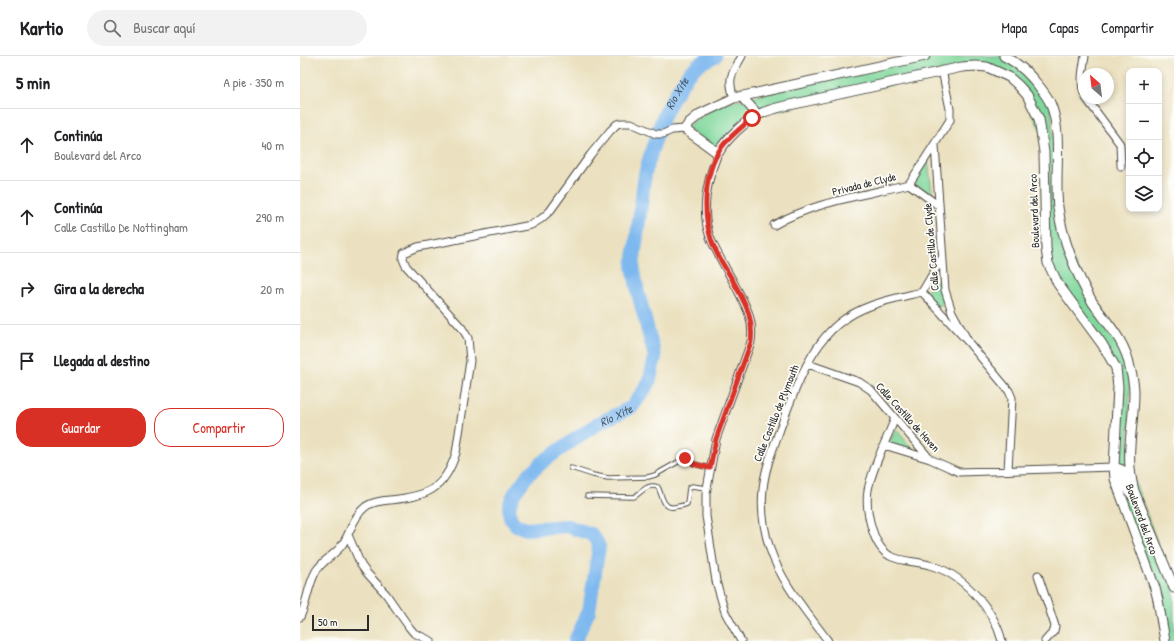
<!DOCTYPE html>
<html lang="es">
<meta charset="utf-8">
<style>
:root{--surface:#fff;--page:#f2f2f2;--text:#202124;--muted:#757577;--line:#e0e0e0;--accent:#d93025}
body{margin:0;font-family:"Patrick Hand",sans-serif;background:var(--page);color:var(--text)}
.controls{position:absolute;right:12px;top:12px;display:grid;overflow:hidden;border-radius:8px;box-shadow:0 2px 6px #0003}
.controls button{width:36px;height:36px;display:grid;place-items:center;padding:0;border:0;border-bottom:1px solid var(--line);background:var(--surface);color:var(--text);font:20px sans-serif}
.compass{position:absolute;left:778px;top:12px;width:36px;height:36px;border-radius:50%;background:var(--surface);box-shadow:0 2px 6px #0003;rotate:332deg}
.scale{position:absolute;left:12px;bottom:10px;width:57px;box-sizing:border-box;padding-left:4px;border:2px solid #2b2b2b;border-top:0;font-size:11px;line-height:14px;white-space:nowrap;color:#2b2b2b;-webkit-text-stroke:3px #fdfcf7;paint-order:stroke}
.stop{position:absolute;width:12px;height:12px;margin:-9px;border:3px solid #d93025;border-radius:50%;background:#fff}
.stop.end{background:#d93025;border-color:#fff;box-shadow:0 1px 4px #0008}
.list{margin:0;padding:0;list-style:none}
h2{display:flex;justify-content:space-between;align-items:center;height:52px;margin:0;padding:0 16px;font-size:17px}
h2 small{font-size:13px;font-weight:400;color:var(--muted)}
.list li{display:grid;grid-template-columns:26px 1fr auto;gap:12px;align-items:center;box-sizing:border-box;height:72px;padding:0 16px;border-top:1px solid var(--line)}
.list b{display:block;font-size:15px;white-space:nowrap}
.list p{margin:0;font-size:13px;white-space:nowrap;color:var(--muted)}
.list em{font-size:13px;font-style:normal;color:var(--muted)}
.actions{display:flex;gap:8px;padding:12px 16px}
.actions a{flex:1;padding:9px 0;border:1px solid var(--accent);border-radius:16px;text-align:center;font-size:14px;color:var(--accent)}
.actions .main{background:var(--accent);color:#fff}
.icon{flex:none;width:22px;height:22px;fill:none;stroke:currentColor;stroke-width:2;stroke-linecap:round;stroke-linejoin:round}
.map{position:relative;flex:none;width:874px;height:585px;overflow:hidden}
header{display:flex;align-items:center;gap:24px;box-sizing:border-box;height:56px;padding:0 20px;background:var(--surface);border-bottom:1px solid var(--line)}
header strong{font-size:19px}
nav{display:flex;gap:22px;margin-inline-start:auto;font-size:14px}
.search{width:280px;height:36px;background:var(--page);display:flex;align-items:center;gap:10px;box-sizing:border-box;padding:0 14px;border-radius:22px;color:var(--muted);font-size:15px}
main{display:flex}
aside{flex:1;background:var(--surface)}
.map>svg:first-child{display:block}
</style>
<header>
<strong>Kartio</strong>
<div class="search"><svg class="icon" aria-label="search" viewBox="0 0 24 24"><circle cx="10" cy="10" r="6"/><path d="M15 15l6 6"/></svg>Buscar aquí</div>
<nav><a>Mapa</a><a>Capas</a><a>Compartir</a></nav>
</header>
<main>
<aside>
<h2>5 min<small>A pie · 350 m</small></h2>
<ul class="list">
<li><svg class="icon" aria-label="ahead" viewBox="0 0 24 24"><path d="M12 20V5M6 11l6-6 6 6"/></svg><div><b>Continúa</b><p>Boulevard del Arco</p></div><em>40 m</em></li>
<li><svg class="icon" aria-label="ahead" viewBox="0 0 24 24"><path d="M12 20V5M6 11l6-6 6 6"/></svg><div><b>Continúa</b><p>Calle Castillo De Nottingham</p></div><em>290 m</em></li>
<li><svg class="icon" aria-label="right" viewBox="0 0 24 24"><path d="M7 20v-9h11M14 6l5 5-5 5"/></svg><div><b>Gira a la derecha</b></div><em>20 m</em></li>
<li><svg class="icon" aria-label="arrive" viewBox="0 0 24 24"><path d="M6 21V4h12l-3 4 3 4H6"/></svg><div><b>Llegada al destino</b></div></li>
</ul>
<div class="actions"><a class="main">Guardar</a><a>Compartir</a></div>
</aside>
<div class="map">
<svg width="874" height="585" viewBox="0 0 874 585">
<rect width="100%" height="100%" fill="#fdfcf7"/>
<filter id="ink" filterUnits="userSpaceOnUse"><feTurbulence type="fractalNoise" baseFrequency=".025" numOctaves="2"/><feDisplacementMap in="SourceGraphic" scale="8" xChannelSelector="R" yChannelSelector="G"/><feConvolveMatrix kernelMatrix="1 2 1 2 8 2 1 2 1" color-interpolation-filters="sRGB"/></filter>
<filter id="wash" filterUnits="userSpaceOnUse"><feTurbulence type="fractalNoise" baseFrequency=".012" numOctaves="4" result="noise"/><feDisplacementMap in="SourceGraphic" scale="16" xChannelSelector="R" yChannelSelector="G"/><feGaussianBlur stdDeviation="0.9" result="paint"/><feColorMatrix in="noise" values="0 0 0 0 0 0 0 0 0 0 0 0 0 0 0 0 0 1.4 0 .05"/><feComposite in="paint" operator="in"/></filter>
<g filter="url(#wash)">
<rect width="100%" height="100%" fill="#ebe1c0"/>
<path fill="#81d89d" stroke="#568264" d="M625,0h79l9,5 38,44 6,101 11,44 62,116 -1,100 45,122v53h-9l-7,-41 -40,-110 -2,-122 -68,-105 -6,-130 -24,-48 -43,-19 -217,49 -40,38 -32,-26 32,-22z
M628,105l5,38 -19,-16z
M632,225l9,1 4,18 -5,6h-3l-11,-12z
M596,373l18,22 -25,-7z"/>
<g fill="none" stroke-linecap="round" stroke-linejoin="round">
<path stroke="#7db8ef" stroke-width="14" id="s1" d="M275,585l14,-30 10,-64 -3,-7 -5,-6 -24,-8 -41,3 -10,-4 -6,-7 -1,-12 5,-12 13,-18 18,-16 52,-36 35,-17 17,-24 6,-26 -17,-64 -5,-27 12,-92 8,-28 11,-31 13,-24 11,-17 11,-10 16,-8"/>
</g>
</g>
<g filter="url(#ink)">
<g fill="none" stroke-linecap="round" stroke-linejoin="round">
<g stroke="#484641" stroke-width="5.5">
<path id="service" d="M271,412l22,7 15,3 40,-1 7,-2 30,-17 3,1 6,5 16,4
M287,440l47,1c8,-5 13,-14 24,-10 4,8 5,22 16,20 5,-1 9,-1 13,-3l2,-16 3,-2 14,2"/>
</g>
<g stroke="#484641" stroke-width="9">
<path id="minor" d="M784,37c-4,-12 -1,-24 1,-37
M434,42c-7,-21 -2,-24 8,-42
M786,42l34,46 1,22
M635,89l10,145 7,22 17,31 40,48 3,7 -4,72
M418,97c-11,27 -19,60 -6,89 7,15 16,30 24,45 11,21 18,32 15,55l-35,97 -10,55v22l10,65 9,31 16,29
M609,128l30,22
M474,169c39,-23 91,-30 135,-41l41,-64v-11l-8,-39
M622,236l20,-34
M508,308l51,18 12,8 59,69 29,13 155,-5
M595,362c-8,21 -23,50 -27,72 -3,18 4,56 22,66 12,6 26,5 39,9 33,8 65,44 73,76
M584,389l46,14
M48,479l13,30 5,7 20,22 23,33 5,6 17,8
M738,519l17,51 -1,5 -9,10
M0,561c7,-14 8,-32 16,-46 7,-11 19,-16 26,-26 8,-11 11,-28 22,-37 7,-6 17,-7 26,-8 36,-4 54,-9 66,-47l14,-92 -2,-23 -6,-10 -56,-62 -3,-7 1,-6 14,-6 103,-20 10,-2 10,-6 9,-8 41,-57 19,-23 7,-7 5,-1h9l25,11h7l9,-4 13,-1
M528,585c-21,-29 -46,-57 -58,-92 -6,-18 -9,-40 -7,-60 2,-21 10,-40 17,-60 13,-35 29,-81 58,-105 24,-20 55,-25 84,-32l47,51"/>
</g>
<g stroke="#484641" stroke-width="11">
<path id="tertiary" d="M625,0l-191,42 -34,16 -11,9 -4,6 33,24c8,-14 28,-33 42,-39 8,-4 16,-6 25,-8l177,-39 13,-1 12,1 22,10 9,8 9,10 12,24 5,33 2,96 2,15 10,21 44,60 14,24 2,19 -4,80 1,12 40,109 3,12 7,41
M704,0c14,7 24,16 34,29 5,6 10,12 13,20 12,31 3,70 7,102 2,17 7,34 13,50 6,16 13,31 22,46 14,20 33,39 37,65 2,7 4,16 4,24 0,36 -10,62 0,99l40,97
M441,40l17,19
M814,411l8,3c3,11 4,20 13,28"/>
</g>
<use href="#service" stroke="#fff" stroke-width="3.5"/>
<use href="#minor" stroke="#fff" stroke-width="7"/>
<use href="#tertiary" stroke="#fff" stroke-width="9"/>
</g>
</g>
<g fill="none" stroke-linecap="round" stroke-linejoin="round" filter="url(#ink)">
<path stroke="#d93025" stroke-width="5" d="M385,402l3,1 6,5 16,4 6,-29 35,-97c3,-27 -7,-40 -19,-63 -7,-12 -17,-26 -21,-40 -9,-29 -7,-72 14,-96 8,-9 18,-17 27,-25"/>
</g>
<g text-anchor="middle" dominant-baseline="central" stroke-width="3.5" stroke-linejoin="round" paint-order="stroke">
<g font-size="11" fill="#2b2b2b" stroke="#fdfcf7">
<text transform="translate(564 128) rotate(-14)">Privada de Clyde</text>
<text transform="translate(734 155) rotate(-92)">Boulevard del Arco</text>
<text transform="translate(631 191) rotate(-95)">Calle Castillo de Clyde</text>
<text transform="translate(476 357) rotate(-68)">Calle Castillo de Plymouth</text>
<text transform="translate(608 361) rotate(48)">Calle Castillo de Haven</text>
<text transform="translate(842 463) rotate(70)">Boulevard del Arco</text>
</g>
<g font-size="12" font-style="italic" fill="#485c70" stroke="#fdfcf7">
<text stroke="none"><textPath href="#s1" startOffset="703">Rio Xite</textPath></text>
<text stroke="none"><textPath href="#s1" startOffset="355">Rio Xite</textPath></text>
</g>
</g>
</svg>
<div class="controls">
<button>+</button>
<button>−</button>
<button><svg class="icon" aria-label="locate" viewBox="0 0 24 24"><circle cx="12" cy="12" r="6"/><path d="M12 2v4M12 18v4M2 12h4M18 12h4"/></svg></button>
<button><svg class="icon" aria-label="layers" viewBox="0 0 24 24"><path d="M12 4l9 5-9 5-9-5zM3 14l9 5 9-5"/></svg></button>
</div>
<svg class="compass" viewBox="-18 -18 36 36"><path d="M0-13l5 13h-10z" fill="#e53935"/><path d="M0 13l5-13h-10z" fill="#757577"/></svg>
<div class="scale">50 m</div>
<div class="stop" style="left:452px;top:62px"></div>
<div class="stop end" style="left:385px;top:402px"></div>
</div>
</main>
